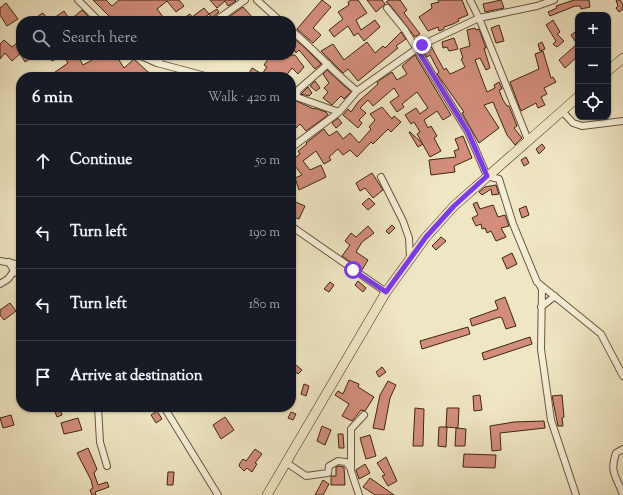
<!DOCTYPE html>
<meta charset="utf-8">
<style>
:root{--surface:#171b24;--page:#242831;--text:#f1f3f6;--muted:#9ea1a6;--line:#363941}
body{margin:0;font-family:"Sorts Mill Goudy",serif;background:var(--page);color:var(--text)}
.controls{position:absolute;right:12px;top:12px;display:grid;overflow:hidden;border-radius:8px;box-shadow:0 1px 3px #0004}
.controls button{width:36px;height:36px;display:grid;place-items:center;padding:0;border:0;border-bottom:1px solid var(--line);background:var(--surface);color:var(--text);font:20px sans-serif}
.stop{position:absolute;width:12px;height:12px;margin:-9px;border:3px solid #7c3aed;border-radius:50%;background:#fff}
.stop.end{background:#7c3aed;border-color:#fff;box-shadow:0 1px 4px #0008}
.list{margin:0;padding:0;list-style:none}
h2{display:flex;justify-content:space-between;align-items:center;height:52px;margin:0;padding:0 16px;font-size:17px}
h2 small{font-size:13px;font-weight:400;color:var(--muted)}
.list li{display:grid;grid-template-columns:26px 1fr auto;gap:12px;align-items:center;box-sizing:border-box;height:72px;padding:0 16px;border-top:1px solid var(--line)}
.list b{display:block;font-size:15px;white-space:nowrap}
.list em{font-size:13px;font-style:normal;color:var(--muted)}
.icon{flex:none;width:22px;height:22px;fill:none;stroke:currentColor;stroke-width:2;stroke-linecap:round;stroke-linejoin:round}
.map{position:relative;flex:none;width:623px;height:495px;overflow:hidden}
.search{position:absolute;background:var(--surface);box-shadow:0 1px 3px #0004;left:16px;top:16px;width:280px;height:44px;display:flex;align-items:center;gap:10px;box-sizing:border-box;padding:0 14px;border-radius:16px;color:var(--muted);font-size:15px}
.panel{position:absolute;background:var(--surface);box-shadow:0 1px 3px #0004;left:16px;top:72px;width:280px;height:340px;border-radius:16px}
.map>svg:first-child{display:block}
</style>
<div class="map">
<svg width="623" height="495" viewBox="0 0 623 495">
<rect width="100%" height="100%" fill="#efe6c3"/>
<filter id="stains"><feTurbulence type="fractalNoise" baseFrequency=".005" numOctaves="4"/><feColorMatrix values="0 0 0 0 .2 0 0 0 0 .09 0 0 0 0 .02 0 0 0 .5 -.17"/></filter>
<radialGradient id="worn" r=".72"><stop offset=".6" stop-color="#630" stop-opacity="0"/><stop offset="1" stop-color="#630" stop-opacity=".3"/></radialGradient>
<path fill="#d38e7b" stroke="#3e2512" d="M93,0h13l6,6 7,-6h60l5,6 -8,6 -9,-11 -10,8 7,9 -4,3h-55l5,-4z
M210,0h25l1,1 -8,5 -3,-5 -8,7z
M322,0l9,7 -18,21 8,7 -8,8 -16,-14z
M351,0h7l9,13 -11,7 5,10 14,-10 5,7 -16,14 -6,-8 -4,3 -6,-10 -14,11 -5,-7 14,-11 -5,-7 11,-7 -1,-3z
M367,0h15l3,4 -9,8z
M389,0h11l7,10 -3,3 16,21 -5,3 -25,-32 -4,-3z
M438,0h24l6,15 -10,4 1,2 -6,3 -9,3v2l-5,2 -1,-4 -10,4 -9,-14 13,-9 -1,-4 8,-2z
M501,0l3,8 -19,4 -2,-8z
M574,0h15l1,7 -9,2 -1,-3h-5l-25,10 -2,-4 9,-4 -1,-2z
M616,0h4l3,4v5l-4,3 -3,-4 2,-2z
M6,3l12,16 -11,7 -7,-11v-7z
M243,7l11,12 -3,2h-28z
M204,8l5,6 -9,7h-21l11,-7 2,3z
M217,9l2,3 -7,6 -3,-4z
M82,10l11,11h-36l-3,-3 10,-7 6,9z
M43,13l6,8h-8l-3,-5z
M553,20l7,12 -3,2 7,7 -7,6 -4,-3 3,-3 -10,-16z
M499,25l5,16 -8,2 -5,-15z
M475,28l1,2 3,-1 7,19h-2l6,20 -4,2 -6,-12 -5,2 12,32 8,-4 -1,-3 5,-3 2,4 1,3 -3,1 4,10 4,6h2l8,20 -3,2 8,10 -7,7 -8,-10 -14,-33 -9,3 15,23 -20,15 -17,-30 2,-1 -27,-38 2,-2 -9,-17 -3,2 -4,-6 8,-5 13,24 2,-2 4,6 7,-3 8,-4 -4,-8 2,-1 -3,-9 10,-3 -3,-16z
M578,30v26l-13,12 -6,-8 18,-16 -6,-9z
M401,32l5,7 -10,7 2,2 -40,33 -10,-12 -5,4 -22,-22 12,-7 11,16 23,-18 8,11 8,-7 2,2z
M291,36l14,12 16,16 -6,5 -16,-19 -3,3 -5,-8z
M454,38l4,11 -9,2 -2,-4 -4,1 -1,-6z
M4,40l8,7 5,-4 4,5v5l-9,8 -7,-8 -5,6v-15z
M542,42l3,7 -5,2 -2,-7z
M543,51l8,27 2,-1 3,5 -12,6 3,6 -6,3 4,8 -7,3 -2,-5 -15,8 -11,-29 29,-13 -4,-15z
M21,55h14l-10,7z
M48,55h16l-12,6z
M71,55h6l6,10 9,-5 -2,-3 5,-2h21l8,13 10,-9 14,13 11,5h-75l-1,-2 -6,2 -2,-3 -5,3h-22l20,-14 -3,-5z
M271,55h24l9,12 -6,7 -6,-6 -7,9h-38l5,-9 10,6 5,-7 -3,-2z
M415,55l36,60 -8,5 -6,-9 -13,9 4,8 3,-2 6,10 -3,2 7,13 -11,6 -13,-23 3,-2 -6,-10 -3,2 -6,-9 11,-7 4,6 8,-6 -11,-16 -15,12 2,3 -7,5 -7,-10 9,-6 -5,-8 -21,18 -5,-6 -8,8 6,5 -7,7 3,3 -4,5 -15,-13 5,-6 3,3 7,-10 20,-18 -1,-2 15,-10 5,8 10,-6 -5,-8z
M327,70l24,22 -7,7 -3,-3 -9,9 -9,-7 5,-6 -4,-4 5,-5 -6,-9z
M315,81l5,7 -4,3 -6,-5z
M308,87l4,6 -3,3 -8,-2z
M296,101l18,8v-1l12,4 2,3 -22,16 -6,-7 -9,9v-26z
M382,107l10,12 2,-3 7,6 -10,10 -3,-3 -15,15 -2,-2 -14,15 -7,-7 -7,5 -5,-6 -9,8 2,3 -7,4 -8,-13 -13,10 7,9 11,-5 5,12 -27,13 -4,-12 7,-3 -7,-9 -4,4v-9l9,-7 -2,-3 9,-7 -1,-1 18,-14 5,7 8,-5 6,8 7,-6 9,10 12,-14 -2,-2 6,-7 -5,-6z
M338,118l4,5 -6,5 -4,-5z
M409,132h1l13,12 -5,3z
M463,136l9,22 -18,8 1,6 -24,3 -2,-15 27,-3 -2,-6 5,-2 -4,-10z
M542,144l3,4 -6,6 -3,-5z
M526,157l3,6 -5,3 -3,-6z
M372,173l11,17 -10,8 -8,-10 -5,3 -4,-8z
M496,185l3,9 -7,1 -1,-6 -9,6 -3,-3 6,-5z
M369,198l6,6 -7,6 -6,-6z
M291,200l14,6 -6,13 -8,-3z
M477,202l3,7 13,-4 5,12 7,-2 4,11 -8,2 5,9 -10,4 -5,-10 -4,2 -2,-5 -3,1 -1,-5 -5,2 -4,-8 6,-3 -5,-11z
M526,206l3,9 -7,3 -3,-9z
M392,225l3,3 -6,6 -3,-3z
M368,226l6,7 -12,9 -6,10 12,8 -6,10 -20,-14 8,-11 -5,-4 6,-8 5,4z
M441,237l5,4 -10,9 -4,-4z
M512,253l5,11 -10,5 -5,-11z
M358,281l8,7 -3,4 -8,-7z
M330,282l4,3 -5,7 -5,-3z
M505,297l11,29 -10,3 -4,-11 -2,-1 -28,9 -2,-7 28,-10 -3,-8z
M10,303l6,8 -12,9 -4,-5v-5z
M468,327l2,7 -48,15 -2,-8z
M530,337l2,7 -48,16 -2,-7z
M296,365l6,5 -4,4 -6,-5z
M382,367l4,5 -7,5 -3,-5z
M349,380l10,4 -1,3 16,10 -9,14 -4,-1 -9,11 -10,-5 7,-12 -14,-9 3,-4 5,3z
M388,381l8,4 -6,13 -6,32 -11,-2 7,-33z
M304,384l5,2 -3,10 -5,-2z
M480,395l2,15 -8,1 -1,-15z
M562,395l2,22 -2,1 1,8h-5l-6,-30z
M53,407h6l3,8 -5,2z
M415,408l9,1 -1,37h-10z
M447,408h12l-1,20 -12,-1z
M157,411l5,8 -6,4 -5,-8z
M291,412l5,2 -3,6 -5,-2z
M11,415l3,10 -11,3 -3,-10z
M225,417l9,13 -13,9 -8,-14z
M78,418l4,12 -18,4 -3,-11z
M544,421l1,7 -45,5 1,17 -9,1 -2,-25 24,-4z
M322,426l9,4 -6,15 -8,-4z
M439,427h8l-1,20 -8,-1z
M456,428l10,1 -1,17h-10z
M338,434h5l1,14h-5z
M370,435l6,21 -10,3 -6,-21z
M88,448l9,21 -3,4 4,12 9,-3 2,5 -14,5 1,3h-4l-2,-5 3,-2 -2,-8 -14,-27z
M255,449l7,5 -7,9 2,1 -5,8 -5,-4 -3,3 -5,-5 1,-3 3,-4 3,2z
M464,454l32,1 -1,13 -32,-1z
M386,457l11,24 -9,5 -6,-10 3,-1 -8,-12z
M365,464l5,9 -11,6 -3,-9z
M339,466l5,1 1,18h-14v-9h5v-9z
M168,472h6l-1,13h-6z
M370,478l24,17h-19l-12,-8z
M323,480l6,4 -6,11h-8z"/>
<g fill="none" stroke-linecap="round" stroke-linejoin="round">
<g stroke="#6a553e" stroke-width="8">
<path id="minor" d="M78,0l21,21
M257,0l23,21
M470,0l9,18 49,122
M387,8l18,22 63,102 19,44 12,3 14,45 24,58 64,52 22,42
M215,21l30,-21
M291,30c23,19 42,42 66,61
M139,55l18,8 52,14
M157,63l6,-8
M291,95l48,17
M296,96l2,-6 30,-26
M562,111l11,12 9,3 41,-5
M291,148l48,-36 18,-21 65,-46 57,-27 58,-12 17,-6
M381,177l22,44 6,17 1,20
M291,226l95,66
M0,261l21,4
M14,271l7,5
M0,284l8,-5 6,-8 -5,-9
M539,284l3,5 -1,60 10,71 25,75
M541,307l14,-11
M98,407l2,35 7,24
M164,407l54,88
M287,463l19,13 22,-3 1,-7 9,-5 8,1 5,7
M359,495l-8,-24v-42l13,-14
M623,495c-6,-19 -14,-21 -7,-42l7,-4"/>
</g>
<g stroke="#3e2512" stroke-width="10">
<path id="primary" d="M608,71l15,-13
M267,495l119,-203 40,-55 28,-31 124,-109"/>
</g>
<use href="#minor" stroke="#f5efd8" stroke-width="6"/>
<use href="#primary" stroke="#efe6c3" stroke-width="9"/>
</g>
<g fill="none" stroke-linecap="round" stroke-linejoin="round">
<path stroke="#7c3aed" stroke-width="5" d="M353,270l33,22 40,-55 28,-31 33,-30 -19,-44 -51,-83 5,-4"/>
</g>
<rect width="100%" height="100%" filter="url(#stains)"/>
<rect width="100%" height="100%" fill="url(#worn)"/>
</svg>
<div class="controls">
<button>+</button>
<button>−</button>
<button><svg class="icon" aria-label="locate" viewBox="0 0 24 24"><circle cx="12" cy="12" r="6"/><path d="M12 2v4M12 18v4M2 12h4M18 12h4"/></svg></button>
</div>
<div class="stop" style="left:353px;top:270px"></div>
<div class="stop end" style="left:422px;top:45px"></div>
<div class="search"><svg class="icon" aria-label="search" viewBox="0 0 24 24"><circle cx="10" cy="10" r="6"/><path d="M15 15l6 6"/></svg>Search here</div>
<section class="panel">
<h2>6 min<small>Walk · 420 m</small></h2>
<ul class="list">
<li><svg class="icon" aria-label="ahead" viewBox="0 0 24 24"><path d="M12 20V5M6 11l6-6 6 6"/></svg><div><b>Continue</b></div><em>50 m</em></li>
<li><svg class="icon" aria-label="left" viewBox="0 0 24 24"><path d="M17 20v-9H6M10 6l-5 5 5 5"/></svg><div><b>Turn left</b></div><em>190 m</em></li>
<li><svg class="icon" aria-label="left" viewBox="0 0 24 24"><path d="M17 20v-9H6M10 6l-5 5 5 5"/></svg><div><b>Turn left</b></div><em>180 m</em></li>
<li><svg class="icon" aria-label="arrive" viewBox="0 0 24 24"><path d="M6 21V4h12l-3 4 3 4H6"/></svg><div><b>Arrive at destination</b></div></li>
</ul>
</section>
</div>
